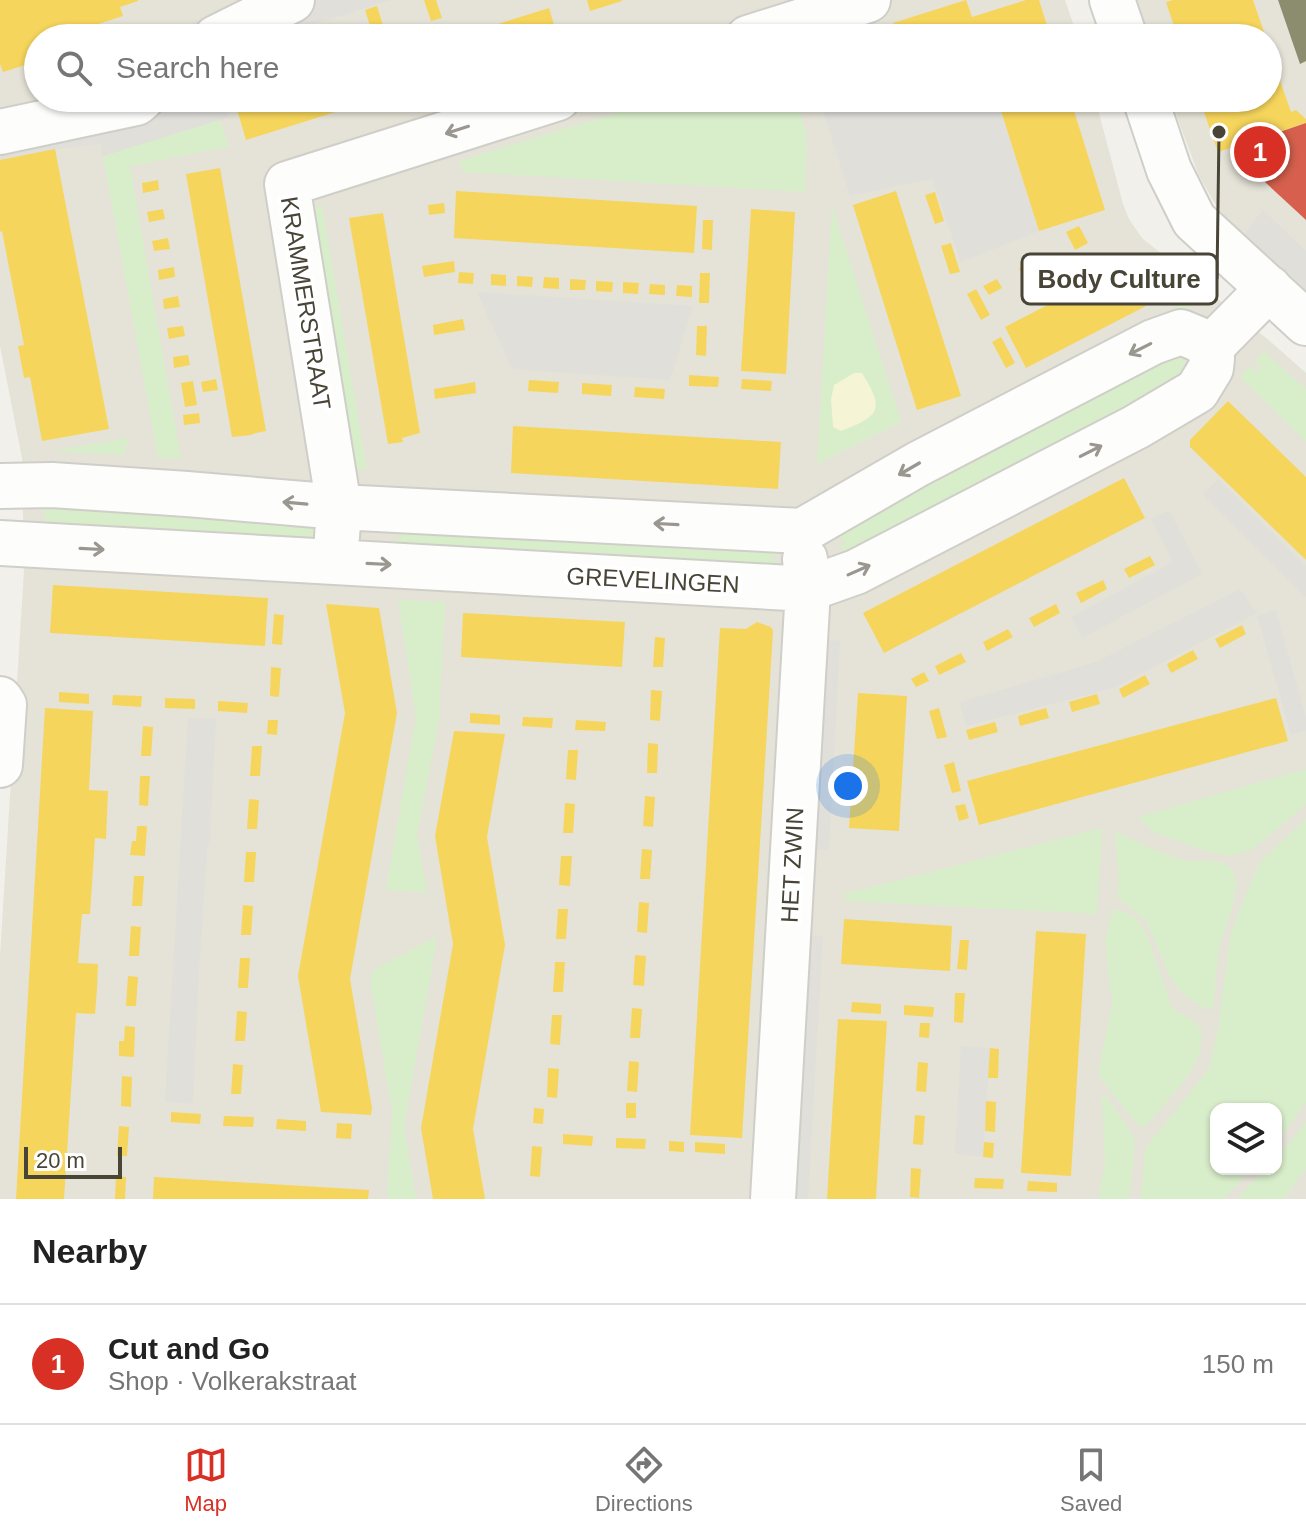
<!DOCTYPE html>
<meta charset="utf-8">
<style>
:root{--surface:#fff;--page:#f2f2f2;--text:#222;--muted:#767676;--line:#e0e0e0;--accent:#d93025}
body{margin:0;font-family:Arial,sans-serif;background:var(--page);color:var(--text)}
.controls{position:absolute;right:24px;bottom:24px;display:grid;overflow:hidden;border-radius:16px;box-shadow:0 2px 6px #0004}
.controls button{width:72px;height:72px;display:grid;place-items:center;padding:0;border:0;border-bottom:2px solid var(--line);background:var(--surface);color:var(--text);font:40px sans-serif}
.scale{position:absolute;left:24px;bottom:20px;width:98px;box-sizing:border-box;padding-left:8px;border:4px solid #484436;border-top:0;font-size:22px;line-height:28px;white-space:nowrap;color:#484436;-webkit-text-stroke:6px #fff;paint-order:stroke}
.you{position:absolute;left:848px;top:786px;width:28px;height:28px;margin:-20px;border:6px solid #fff;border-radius:50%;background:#1a73e8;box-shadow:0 0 0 12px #1a73e833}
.badge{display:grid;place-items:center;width:52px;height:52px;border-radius:50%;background:var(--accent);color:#fff;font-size:26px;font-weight:700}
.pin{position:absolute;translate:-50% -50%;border:4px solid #fff;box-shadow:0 2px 8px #0006}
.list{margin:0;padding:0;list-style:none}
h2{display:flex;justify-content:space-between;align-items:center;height:104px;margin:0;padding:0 32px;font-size:34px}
h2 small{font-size:26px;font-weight:400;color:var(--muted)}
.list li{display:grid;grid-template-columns:52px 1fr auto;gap:24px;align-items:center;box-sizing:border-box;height:120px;padding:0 32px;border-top:2px solid var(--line)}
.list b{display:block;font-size:30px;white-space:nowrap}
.list p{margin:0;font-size:26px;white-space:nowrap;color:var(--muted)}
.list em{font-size:26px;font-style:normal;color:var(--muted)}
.icon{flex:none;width:44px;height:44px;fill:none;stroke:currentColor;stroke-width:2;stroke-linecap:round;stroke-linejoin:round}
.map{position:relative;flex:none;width:1306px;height:1199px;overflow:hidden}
.search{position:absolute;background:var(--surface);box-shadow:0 2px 6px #0004;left:24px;right:24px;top:24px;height:88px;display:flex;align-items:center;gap:20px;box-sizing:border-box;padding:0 28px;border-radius:44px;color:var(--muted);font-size:30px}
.sheet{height:224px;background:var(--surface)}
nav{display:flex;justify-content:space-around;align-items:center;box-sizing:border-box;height:112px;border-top:2px solid var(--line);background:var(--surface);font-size:22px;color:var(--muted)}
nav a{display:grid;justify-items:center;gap:4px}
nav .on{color:var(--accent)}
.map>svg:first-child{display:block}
</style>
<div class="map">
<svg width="1306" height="1199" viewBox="0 0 1306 1199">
<rect width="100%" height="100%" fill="#f1f0ea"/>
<path fill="#e5e3d7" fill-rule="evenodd" d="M0,0h1065l13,38h-1040v60h1057l28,106 6,15 13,19 129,104 35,31v826h-1306v-243l24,-386 -2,-112 -22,-112zM1216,1109h60v60h-60z
M1134,0h172v294l-75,-70 -14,-17 -18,-31 -29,-78h98v-60h-120z"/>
<path fill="#d8edca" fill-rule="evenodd" d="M666,98h130l11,37 -2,57 -342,-20 -4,-11z
M220,120l9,27 -99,19 51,293 -23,-1 -55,-302z
M322,205l45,265h-22l-38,-260z
M832,205l69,217 -84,42zM862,373l6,10 8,22 -7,13 -28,13z
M1155,262l47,38 -23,11z
M1264,351l42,38v53l-66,-65 10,-11 8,6 3,-4 -6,-7z
M1173,356l11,2 2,4 -4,3 1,3 5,-3 2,11 -340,177h-5l-5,-7 5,-3 -2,-5 -5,3 -1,-10z
M127,438v7l-3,10 -71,-4z
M45,506l272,12 4,23 -273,-13 -4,-7z
M397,522l380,28 1,7 -6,-1 -1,4 6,1 -2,8 -380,-20 1,-10 5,-1v-5h-4z
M398,600l47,2 -6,119 -22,114 10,58 -41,-3 30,-173z
M1306,769v33l-2,4 -51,43 -23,7 -25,-5 -52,-19 -15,-15z
M1306,819v283l-30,42v-35h-60v60h36l-28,30h-84l6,-52 63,-78 9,-39 13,-97 15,-39 14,-32z
M1102,828l-5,86 -250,-13 -3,-7z
M1115,831c23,10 49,25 74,30 10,1 21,-1 31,1 33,9 4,63 0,83 -4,20 -4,41 -7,62l-8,3 -26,-20 -11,-17 -21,-51 -30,-25 2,-17z
M1113,909l11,3 12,6 9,12 27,78 23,14 7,10 -2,19 -11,24 -44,52 -9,-4 -36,-45 -1,-9 13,-65 -7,-64z
M435,937l1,6 -32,184 12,72h-29l5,-87 -22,-132 3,-10z
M1104,1094l23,31 8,18 -6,56h-31l7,-37 -3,-63z
M1306,1121v48l-22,30h-47l28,-30h11v-12l19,-20z"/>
<path fill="#f5f4d4" d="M854,373h8c23,37 18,43 -21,58l-8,-4 -2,-28 3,-14z"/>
<path fill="#e0dfda" d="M237,0h154l-121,38h-108z
M45,98h180l4,19 -126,39 -2,-12 -46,5 -55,11v-39z
M819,98h178l42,133 -78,31 -29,-83 -82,17z
M1263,210l43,41v43l-63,-59z
M477,292l216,14 -23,74 -158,-11z
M1218,479l88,87v31l-103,-102z
M1169,510l33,64 -120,64 -11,-21 102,-55 -22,-43z
M1240,589l17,24 -143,75 -148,38 -6,-24 136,-40z
M1276,610l30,108v12l-15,5 -34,-119z
M818,639l22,2 -11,209h-25z
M188,718h28l-6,122 -3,12 -8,120 -6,132 -28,-3z
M800,935l23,1 -15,263h-23z
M961,1046l29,2 -7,109 -28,-4z"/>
<path fill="#f6d55c" d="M0,0h138v1l-18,6 3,9 -37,12 2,6 -11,4h-39v23l-35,11 -3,-8z
M424,0h12l6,18 -11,3z
M587,0h35v1l-32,10z
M966,0l6,17 54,-17h13l12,38h-153l-5,-15z
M1173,0h80l13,38h-88l-12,-36z
M377,6l9,29 -12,3 -9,-28z
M549,8l9,30h-102v-1z
M321,24l4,14h-12l-3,-11z
M1277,72l14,40 5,-2 10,9v4l-88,29 -19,-54h69v-23z
M263,98h114v1l-131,41 -10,-34z
M997,98h73l35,112 -66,21z
M55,149l54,280 -67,12 -12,-64 -6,1 -6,-32 6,-1 -22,-114 -2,1v-72z
M220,168l46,263 -14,3v1l-20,2 -46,-263z
M158,180l1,10 -16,3 -1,-10z
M456,191l241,15 -3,47 -240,-15z
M896,191l65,205 -44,14 -64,-205z
M935,192l9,29 -9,3 -10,-29z
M444,203l1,10 -16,2 -1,-10z
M163,209l2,10 -16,3 -2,-10z
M751,209l44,3 -9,162 -45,-3z
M383,213l37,220 -18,5 1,4 -15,2 -39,-226z
M703,220h10l-1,30 -10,-1z
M1079,226l9,17 -13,7 -9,-18z
M168,238l2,11 -16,2 -2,-10z
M951,243l9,29 -10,2 -9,-28z
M1045,255l4,8 -26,14 -4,-9z
M454,261l1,11 -31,5 -2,-11z
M1125,265l21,41 -120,62 -21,-41z
M174,267l1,10 -16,3 -1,-10z
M459,272l15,1 -1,11 -15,-1z
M700,273h10l-1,30h-10z
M491,274l15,1v11l-15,-1z
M517,276l16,1 -1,10 -15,-1z
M544,277l15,1v11l-16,-1z
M570,279l16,1 -1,10h-15z
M997,279l5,9 -13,7 -6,-9z
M596,281l17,1 -1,10 -16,-1z
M623,282l16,1 -1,11 -15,-1z
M650,284l15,1v10l-16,-1z
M677,285l15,1v11l-16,-1z
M976,289l14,26 -9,5 -14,-26z
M178,296l2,11 -16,2 -1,-10z
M463,319l2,11 -31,5 -1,-10z
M183,326l2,10 -16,3 -2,-11z
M697,326h10l-1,30 -10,-1z
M1001,337l14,26 -9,5 -14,-26z
M188,355l2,10 -16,3 -1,-11z
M689,375l30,2 -1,10 -29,-1z
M216,379l2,11 -15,2 -2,-10z
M742,379l30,2 -1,10 -30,-2z
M529,380l30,2 -1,11 -30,-2z
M193,381l4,24 -12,2 -4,-24z
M475,382l1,11 -41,6 -1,-10z
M582,383l30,2 -1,11 -29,-2z
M635,387l30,2 -1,10 -30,-2z
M1228,401l78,76v83l-116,-113v-7z
M199,413l1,10 -16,2 -1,-10z
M513,426l268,16 -3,47 -267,-16z
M1124,478l21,40 -261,135 -21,-40z
M1150,556l5,9 -26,13 -5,-9z
M1103,580l4,9 -26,14 -5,-10z
M53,585l215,13 -3,48 -215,-13z
M326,604l53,4 18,105 -47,266 22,129 -1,7 -50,-3 -23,-136 47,-263z
M1056,604l4,9 -26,14 -5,-9z
M463,613l162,9 -3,45 -161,-10z
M274,614l10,1 -2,30 -10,-1z
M757,622l14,5 2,4 -31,507 -52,-3 30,-507 26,1z
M1242,625l4,9 -26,14 -5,-9z
M1008,629l5,8 -26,14 -4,-9z
M655,637l10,1 -2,29h-10z
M1193,650l5,9 -27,14 -4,-9z
M961,653l5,9 -27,13 -4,-9z
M271,667l10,1 -2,29 -9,-1z
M924,672l5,9 -13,6 -5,-8z
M1145,675l5,9 -27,14 -4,-9z
M651,690l11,1 -2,30 -10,-1z
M59,692l30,2v10l-30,-2z
M858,693l49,3 -8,135 -50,-3z
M1097,694l3,10 -28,8 -3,-10z
M113,695l29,1 -1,11 -29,-2z
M165,698l30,1v10l-30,-1z
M1276,698l12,43 -309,84 -12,-44z
M218,701l30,2 -1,10 -29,-2z
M45,708l48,3 -4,79 19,1 -2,48 -11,-1 -5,76h-8l-4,49 20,1 -1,25 -2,25 -19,-1 -12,186h-48z
M939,708l8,29 -10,2 -8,-28z
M1046,708l3,10 -29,8 -2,-10z
M470,713l30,2v10l-30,-2z
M523,717l30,1 -1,10 -30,-2z
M268,720h10l-1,15 -10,-1z
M576,720l30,2 -1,9 -30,-1z
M995,722l3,10 -29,8 -3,-10z
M143,726l10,1 -2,29h-10z
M454,731l51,3 -18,103 18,108 -32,184 12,70h-52l-12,-71 32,-184 -18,-108z
M648,743l10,1 -1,29h-10z
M252,746h10l-2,30h-10z
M568,750h10l-2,30 -10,-1z
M954,762l7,29 -9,2 -8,-28z
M140,776h10l-2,30 -9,-1z
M645,796l10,1 -2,30 -10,-1z
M249,799l10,1 -2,29h-10z
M565,803l10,1 -2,29h-10z
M965,804l4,14 -10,3 -4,-15z
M137,826h10l-2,30 -15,-1 2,-14h4z
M642,849l10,1 -2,29h-10z
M246,852h10l-2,30h-10z
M561,856h11l-2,30 -11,-1z
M134,876h10l-2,30h-10z
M639,902l10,1 -2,30 -10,-1z
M243,905l10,1 -2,29h-10z
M558,909h10l-2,30h-10z
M844,919l108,7 -2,45 -109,-7z
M131,926l10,1 -2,29h-10z
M1036,931l50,3 -15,242 -50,-3z
M960,940h9l-2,30 -10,-1z
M635,955l11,1 -2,30 -11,-1z
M240,958h10l-2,30h-10z
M555,962h10l-2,30h-10z
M128,976l10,1 -2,29h-10z
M955,993h10l-2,30 -9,-1z
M852,1002l29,2v10l-30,-2z
M904,1005l30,2 -1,10 -29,-2z
M632,1008l10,1 -2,29h-10z
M237,1011l10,1 -2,29h-10z
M552,1015h10l-2,30 -10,-1z
M838,1019l49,2 -11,178h-49z
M920,1023h10l-1,15 -10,-1z
M125,1026l10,1 -1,30 -15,-1v-15h5z
M990,1048l9,1 -1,29h-10z
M629,1061l10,1 -2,30 -10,-1z
M918,1062l10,1 -2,29 -10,-1z
M233,1064l10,1 -2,29h-10z
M548,1068l11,1 -2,29 -10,-1z
M122,1076l10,1 -1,30 -10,-1z
M986,1101l10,1 -1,30 -10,-1z
M626,1103h10v15h-10z
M534,1108l10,1 -1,15 -10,-1z
M171,1112l30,2 -1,10 -29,-2z
M915,1115l10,1 -2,29 -10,-1z
M224,1116l30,1 -1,10 -30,-1z
M277,1119l29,2v10l-30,-2z
M337,1123l15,1 -1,15 -15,-1z
M119,1126l10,1 -2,29h-10z
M563,1134l30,2 -1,10 -29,-2z
M616,1138l30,1 -1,10 -29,-1z
M669,1141l15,1v10l-15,-1z
M695,1142l30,2v10l-30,-2z
M984,1142l10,1 -1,15 -10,-1z
M532,1146l10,1 -2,30 -10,-1z
M911,1168l10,1 -2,29 -9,-1z
M116,1176l10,1 -1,22h-10z
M154,1177l215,13 -1,9h-215z
M975,1178l29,1 -1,10 -29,-1z
M1028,1181l29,2v9l-30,-1z"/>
<path fill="#d6604d" d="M1306,123v97l-41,-38 8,-8 -32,-29z"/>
<path fill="#8c8c6e" d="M1278,0h28v61l-6,3z"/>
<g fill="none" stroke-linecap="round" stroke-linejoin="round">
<g stroke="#cfcec8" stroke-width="48">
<path id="minor" d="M1112,0l13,38
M216,38l76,-38
M748,38l120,-38
M1145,98l24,72 25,50 112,103
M0,132l136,-29 6,-5
M1211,347l58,-59
M0,486l52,-1 135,9 152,13 463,24 116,-67 235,-122 28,-10 17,7 13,8 1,11 -1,10 -14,23 -61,36 -280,145 -48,17 -808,-46
M337,537l2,-30 -52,-323 271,-86
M0,699l4,6 -4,60
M773,1199l35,-610 -3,-30"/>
</g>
<use href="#minor" stroke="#fdfdfc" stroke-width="44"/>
</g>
<defs><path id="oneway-shaft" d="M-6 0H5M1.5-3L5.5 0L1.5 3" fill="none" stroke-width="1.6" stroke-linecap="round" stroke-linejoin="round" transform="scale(2)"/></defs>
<g stroke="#99978f">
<use href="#oneway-shaft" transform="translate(457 130) rotate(162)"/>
<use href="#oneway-shaft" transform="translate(1140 349) rotate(153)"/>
<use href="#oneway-shaft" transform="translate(1091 451) rotate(-27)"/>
<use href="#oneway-shaft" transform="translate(909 469) rotate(150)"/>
<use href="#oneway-shaft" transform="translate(295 503) rotate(-175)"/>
<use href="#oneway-shaft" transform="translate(666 524) rotate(-177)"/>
<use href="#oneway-shaft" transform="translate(92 549) rotate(3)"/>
<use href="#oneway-shaft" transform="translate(379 564) rotate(3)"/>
<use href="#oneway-shaft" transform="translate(859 570) rotate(-24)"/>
</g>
<g text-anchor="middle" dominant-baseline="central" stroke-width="8" stroke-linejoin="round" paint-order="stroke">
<g font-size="24" fill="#484436" stroke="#fff">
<text transform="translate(306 303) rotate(81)">KRAMMERSTRAAT</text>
<text transform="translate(653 580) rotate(3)">GREVELINGEN</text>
<text transform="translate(792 865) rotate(-87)">HET ZWIN</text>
</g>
</g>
<path fill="none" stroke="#484436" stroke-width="3" d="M1219 132L1217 279"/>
<circle fill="#484436" stroke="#fff" stroke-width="3" cx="1219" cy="132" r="8"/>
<rect fill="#fff" stroke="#484436" stroke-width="3" x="1022" y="254" width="195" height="50" rx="8"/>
<g font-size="26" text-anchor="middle" font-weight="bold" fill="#484436">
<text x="1119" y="288">Body Culture</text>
</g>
</svg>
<div class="controls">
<button><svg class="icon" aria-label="layers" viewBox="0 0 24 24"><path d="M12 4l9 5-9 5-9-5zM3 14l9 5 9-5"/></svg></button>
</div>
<div class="scale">20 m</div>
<div class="you"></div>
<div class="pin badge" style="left:1260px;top:152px">1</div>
<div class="search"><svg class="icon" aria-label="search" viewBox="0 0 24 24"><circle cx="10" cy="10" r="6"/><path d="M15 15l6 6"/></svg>Search here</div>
</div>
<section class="sheet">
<h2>Nearby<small></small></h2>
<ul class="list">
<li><span class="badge">1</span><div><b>Cut and Go</b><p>Shop · Volkerakstraat</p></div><em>150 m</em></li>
</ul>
</section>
<nav>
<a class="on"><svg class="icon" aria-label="map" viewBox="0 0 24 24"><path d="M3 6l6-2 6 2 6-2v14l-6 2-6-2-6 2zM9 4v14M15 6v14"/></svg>Map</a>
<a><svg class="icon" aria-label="directions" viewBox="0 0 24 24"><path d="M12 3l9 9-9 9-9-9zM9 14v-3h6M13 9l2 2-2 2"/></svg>Directions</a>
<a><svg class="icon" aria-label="saved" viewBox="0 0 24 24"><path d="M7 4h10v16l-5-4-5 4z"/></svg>Saved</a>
</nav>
